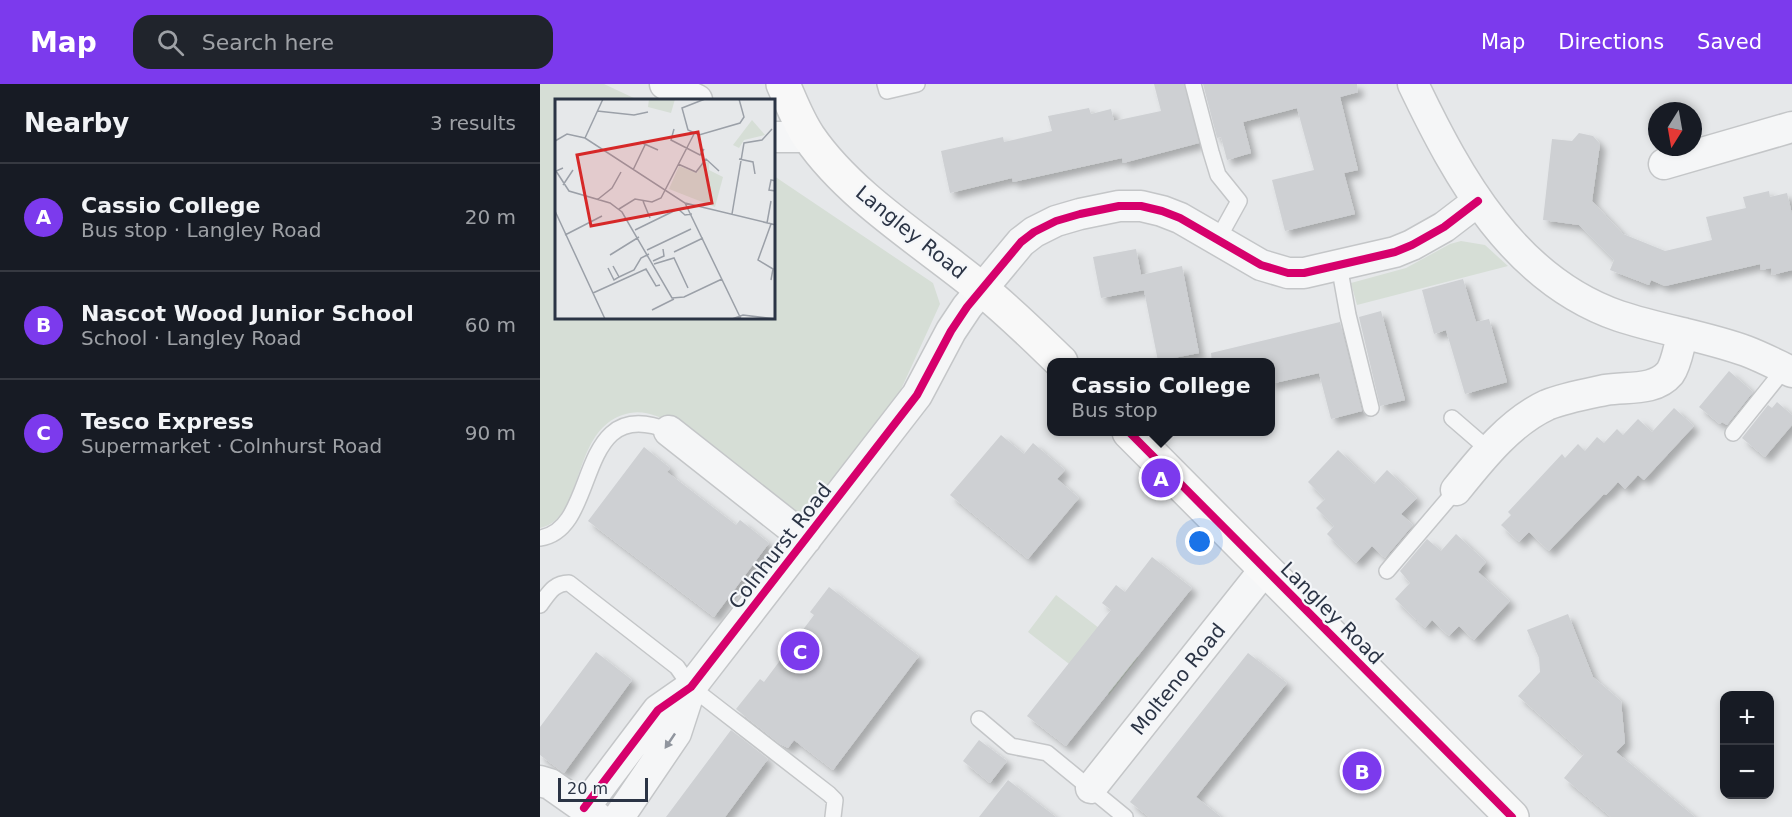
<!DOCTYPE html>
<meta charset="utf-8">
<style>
:root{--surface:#171b24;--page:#20242c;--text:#f1f3f6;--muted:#9ea1a6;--line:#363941;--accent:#7c3aed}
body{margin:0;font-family:"DejaVu Sans",sans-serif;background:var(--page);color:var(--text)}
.controls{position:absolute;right:18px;bottom:18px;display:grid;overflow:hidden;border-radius:12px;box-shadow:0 3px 9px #0003}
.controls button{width:54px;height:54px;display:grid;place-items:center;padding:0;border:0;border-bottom:2px solid var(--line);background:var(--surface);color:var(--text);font:30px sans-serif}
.compass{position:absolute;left:1108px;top:18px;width:54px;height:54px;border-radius:50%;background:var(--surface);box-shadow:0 3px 9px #0003;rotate:191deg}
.scale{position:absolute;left:18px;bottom:15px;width:90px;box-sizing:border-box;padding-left:6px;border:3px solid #2b3445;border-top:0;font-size:16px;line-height:21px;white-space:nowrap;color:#2b3445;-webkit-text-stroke:4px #f4f6f9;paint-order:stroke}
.you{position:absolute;left:660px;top:458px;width:21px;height:21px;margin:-15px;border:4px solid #fff;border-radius:50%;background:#1a73e8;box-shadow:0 0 0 9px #1a73e833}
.badge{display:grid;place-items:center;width:39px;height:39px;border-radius:50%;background:var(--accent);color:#fff;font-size:20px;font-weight:700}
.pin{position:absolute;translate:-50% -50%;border:3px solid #fff;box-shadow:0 2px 6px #0006}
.popup{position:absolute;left:507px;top:274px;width:228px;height:78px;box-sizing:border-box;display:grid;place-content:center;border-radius:12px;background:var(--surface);filter:drop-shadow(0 2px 4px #0005);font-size:20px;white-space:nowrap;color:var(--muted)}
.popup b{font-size:22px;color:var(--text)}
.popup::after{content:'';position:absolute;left:50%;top:100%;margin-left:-12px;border:12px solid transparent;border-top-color:var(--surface)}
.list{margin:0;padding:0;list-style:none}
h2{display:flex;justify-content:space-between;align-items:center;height:78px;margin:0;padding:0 24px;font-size:26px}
h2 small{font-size:20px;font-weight:400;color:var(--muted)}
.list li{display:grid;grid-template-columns:39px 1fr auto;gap:18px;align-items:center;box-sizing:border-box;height:108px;padding:0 24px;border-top:2px solid var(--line)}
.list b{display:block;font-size:22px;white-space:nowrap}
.list p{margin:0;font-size:20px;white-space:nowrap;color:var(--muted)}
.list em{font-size:20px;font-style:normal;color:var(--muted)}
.icon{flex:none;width:33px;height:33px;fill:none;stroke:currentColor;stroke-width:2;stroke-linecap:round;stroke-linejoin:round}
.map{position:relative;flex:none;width:1252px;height:733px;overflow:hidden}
header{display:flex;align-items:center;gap:36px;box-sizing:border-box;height:84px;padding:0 30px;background:var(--accent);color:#fff}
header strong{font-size:28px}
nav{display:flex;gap:33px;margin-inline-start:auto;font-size:21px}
.search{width:420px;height:54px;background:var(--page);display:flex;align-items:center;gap:15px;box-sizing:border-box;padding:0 21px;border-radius:18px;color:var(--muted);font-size:22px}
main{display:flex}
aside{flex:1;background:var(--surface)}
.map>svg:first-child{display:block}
</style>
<header>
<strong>Map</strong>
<div class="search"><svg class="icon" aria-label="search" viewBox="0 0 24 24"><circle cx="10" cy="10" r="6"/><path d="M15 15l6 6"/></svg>Search here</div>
<nav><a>Map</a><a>Directions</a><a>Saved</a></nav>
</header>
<main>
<aside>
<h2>Nearby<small>3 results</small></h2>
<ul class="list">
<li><span class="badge">A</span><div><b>Cassio College</b><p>Bus stop · Langley Road</p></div><em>20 m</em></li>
<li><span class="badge">B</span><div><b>Nascot Wood Junior School</b><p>School · Langley Road</p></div><em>60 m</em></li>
<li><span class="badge">C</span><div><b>Tesco Express</b><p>Supermarket · Colnhurst Road</p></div><em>90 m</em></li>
</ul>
</aside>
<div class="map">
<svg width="1252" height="733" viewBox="0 0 1252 733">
<defs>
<filter id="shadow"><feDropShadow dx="5.5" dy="5.5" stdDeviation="3" flood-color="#0004"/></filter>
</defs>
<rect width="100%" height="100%" fill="#e6e8ea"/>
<path fill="#d6ded6" d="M0,0h64l34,16h-82v218h218v-142l159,107 7,21 -48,105 -80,100 -10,6 -8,-1c-27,-20 -54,-40 -80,-60 -13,-10 -26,-22 -41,-30 -12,-7 -28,-14 -43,-11 -61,12 -43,105 -90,115z
M921,157l24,4 23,21 -151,39 -6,-22 55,-15 44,-24z
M516,511l82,63 -29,37 -81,-63z"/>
<path fill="#ced0d3" filter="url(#shadow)" d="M614,0h30l15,59 -76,20 -1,-5 -109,24 -1,-4 -62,15 -9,-42 62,-14 1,5 48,-11 -4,-15 41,-8 2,6 20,-5 3,12 47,-10z
M663,0h154l1,8 -18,5 18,73 -14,3 11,41 -70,17 -13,-51 42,-10 -17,-62 -54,14 8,31 -24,7 -6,-23 -4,1z
M1039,49l14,3 7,8 -8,57 31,33 42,17 47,-11 -6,-23 40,-9 -3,-11 26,-6 1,6 17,-4 5,21v56l-20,5 -1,-7 -10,2 -1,-6 -95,22 -14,-6 -2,5 -39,-15 4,-10 -35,-35 -36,-5 9,-81 20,2z
M596,165l8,41 -43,8 -8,-41z
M642,182l17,87 -41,8 -17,-86z
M923,195l13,43 13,-3 18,63 -42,12 -19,-64 -12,4 -12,-44z
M841,227l24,89 -25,6 -21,-89z
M800,238l22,89 -31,8 -12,-46 -49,11v-21h-58l-1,-10z
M1189,287l24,21 -26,33 -5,-3 -2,2 -21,-17z
M1237,318l15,13v10l-27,32 -23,-19 26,-33 4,3z
M1134,324l20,18 -50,54 -6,-5 -13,14 -7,-7 -12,13 -2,-1 -55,57 -20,-19 -10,10 -18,-17 10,-10 -3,-3 54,-58 3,4 13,-14 7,7 12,-14 7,6 13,-14 6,6 15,-16 14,13z
M461,351l23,19 9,-11 32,27 -8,9 22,19 -51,61 -78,-64z
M104,363l26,21 -3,4 69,53 4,-5 29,23 -55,74 -126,-96z
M798,366l36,34 13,-14 30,28 -16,16 12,11 -28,33 -13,-12 -16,17 -29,-29 7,-8 -18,-18 9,-9 -17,-17z
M916,450l30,28 -8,10 32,29 -36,39 -15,-14 -10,10 -17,-16 -7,8 -30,-29 15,-16 -10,-12 27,-32 14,12z
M612,473l40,31 -126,158 -39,-30 84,-106 -9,-7 14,-18 9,7z
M289,503l90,69 -86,114 -39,-30 -6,8 -8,-4 -44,-35 24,-30 4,3 50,-67 -4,-3z
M1028,530l25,63 28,24 4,42 -9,9 79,65h-84l-47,-39 20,-24 -66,-58 22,-24 -1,-14 -12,-28z
M56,568l36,28 -68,93 -24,-18v-28z
M708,569l39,30 -91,114 25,20h-72l-19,-15z
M191,646l37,29 -43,58h-59z
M439,656l28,21 -17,22 -27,-22z
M468,696l18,14 30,23h-77z"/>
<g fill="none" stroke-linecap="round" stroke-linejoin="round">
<g stroke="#c4c6c8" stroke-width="18">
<path id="lane" d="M345,0l2,7 30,-7
M653,0l18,68 7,23 21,26 -21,38
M799,181l9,50 23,93
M912,334l37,32
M1193,349l52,-65
M0,454c61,-8 33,-147 129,-107
M847,487l69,-81
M0,521c9,-12 14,-22 29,-22l108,84 14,20 138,107 6,6 -2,17
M439,635l32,27 36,7 78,64"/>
</g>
<g stroke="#c4c6c8" stroke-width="33">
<path id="street" d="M125,0l32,16
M873,0c45,94 101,196 206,232 42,14 86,20 127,35 16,6 31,14 46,21
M234,53h35
M1124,80l128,-37
M129,347l137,108
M916,406c25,-31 54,-68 91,-85 17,-7 39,-11 58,-15 21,-4 49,2 65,-17 7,-10 9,-28 13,-40
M0,697l10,3 47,33
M551,704l174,-219
M44,724l74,-98 33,-23 226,-292 34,-64 16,-24 54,-65 13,-10 22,-11 24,-7 39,-8h22l21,5 18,7 81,47 27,8h16l91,-21 17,-7 32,-18 34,-26
M79,733l57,-84 15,-46"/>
</g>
<g stroke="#c4c6c8" stroke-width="36">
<path id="secondary" d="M243,0c8,18 15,37 26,53 41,60 115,105 171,151 28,22 55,49 81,74
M589,348l383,385"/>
</g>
<use href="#lane" stroke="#f5f6f7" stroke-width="15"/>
<use href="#street" stroke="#f5f6f7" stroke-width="30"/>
<use href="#secondary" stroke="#f8f8f8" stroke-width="33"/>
<g stroke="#f4f6f9" stroke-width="11">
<path id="cycleway" d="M589,348l383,385
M44,724l74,-98 33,-23 226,-292 34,-64 16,-24 54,-65 13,-10 22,-11 24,-7 39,-8h22l21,5 18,7 81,47 27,8h16l91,-21 17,-7 32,-18 34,-26"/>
</g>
<use href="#cycleway" stroke="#d6006c" stroke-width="8"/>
</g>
<defs><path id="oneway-solid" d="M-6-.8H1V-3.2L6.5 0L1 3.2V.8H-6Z" transform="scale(1.5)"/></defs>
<use fill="#90959e" href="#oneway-solid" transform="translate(130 657) rotate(124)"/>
<g text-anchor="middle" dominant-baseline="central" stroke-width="4.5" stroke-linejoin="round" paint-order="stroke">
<g font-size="20" fill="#2b3445" stroke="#f4f6f9">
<text transform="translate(371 148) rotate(39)">Langley Road</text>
<text transform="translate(240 462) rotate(-52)">Colnhurst Road</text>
<text transform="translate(792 529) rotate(45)">Langley Road</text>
<text transform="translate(638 595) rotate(-51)">Molteno Road</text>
</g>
</g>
<g transform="translate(15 15)">
<rect width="220" height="220" fill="#e6e8ea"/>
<path d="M94,0h26l-4,14 -23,-6zM197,21l13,15 -21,5 -5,8 -6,-3zM148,61l6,3v7l14,7 -8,30 -46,-18 10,-23 18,7z" fill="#d6ded6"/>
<path fill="none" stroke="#9ba0a8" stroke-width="1.5" d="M150,0l-23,9 6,22 11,5 41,-12 4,-6 -5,-18M42,12l37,4 14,-3M119,30l-3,11 29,15 4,-6M30,39l18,-39M0,42l12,-7 18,4 100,65 56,116M85,43l18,8M184,60l14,3 2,12M123,65l18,8 10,-13 13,12M8,69l-7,3 13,20 41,12 12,9 50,86 12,-1 38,-18M78,71l12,-25M221,82l-5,-1 -2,10 7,1M8,86l10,-15M42,101l15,-12 9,-16M88,102l7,17M130,104l91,22M64,110l16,-10 17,3 9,-4 33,-64M0,112l50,108M177,115l12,-71 18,-3 10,-11M212,124l4,-22M216,125l-13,36 15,9 -2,11M80,131l43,-21 7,6 7,-1M10,136l37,-19M92,151l44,-21M119,153l29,-14M55,156l29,-18M98,162l11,-5 -1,-7M99,165l20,-6 14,30M53,169l6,12 5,-3 -6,-11M64,178l15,-7 7,-12 8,-4M38,194l53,-24 10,17 4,-1M97,211l22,-11M177,220l11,-4 32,4"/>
<path fill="#d62828" fill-opacity="0.15" stroke="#d62828" stroke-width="3" d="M143,33l14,71 -121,23 -14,-71z"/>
<rect width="220" height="220" fill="none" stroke="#2b3445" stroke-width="3"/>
</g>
</svg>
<div class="controls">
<button>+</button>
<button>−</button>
</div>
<svg class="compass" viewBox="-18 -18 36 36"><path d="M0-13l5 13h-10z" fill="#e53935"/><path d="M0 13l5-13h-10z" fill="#9ea1a6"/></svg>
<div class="scale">20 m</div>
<div class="you"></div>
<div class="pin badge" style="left:621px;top:394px">A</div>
<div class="popup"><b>Cassio College</b>Bus stop</div>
<div class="pin badge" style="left:822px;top:687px">B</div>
<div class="pin badge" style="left:260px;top:567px">C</div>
</div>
</main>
